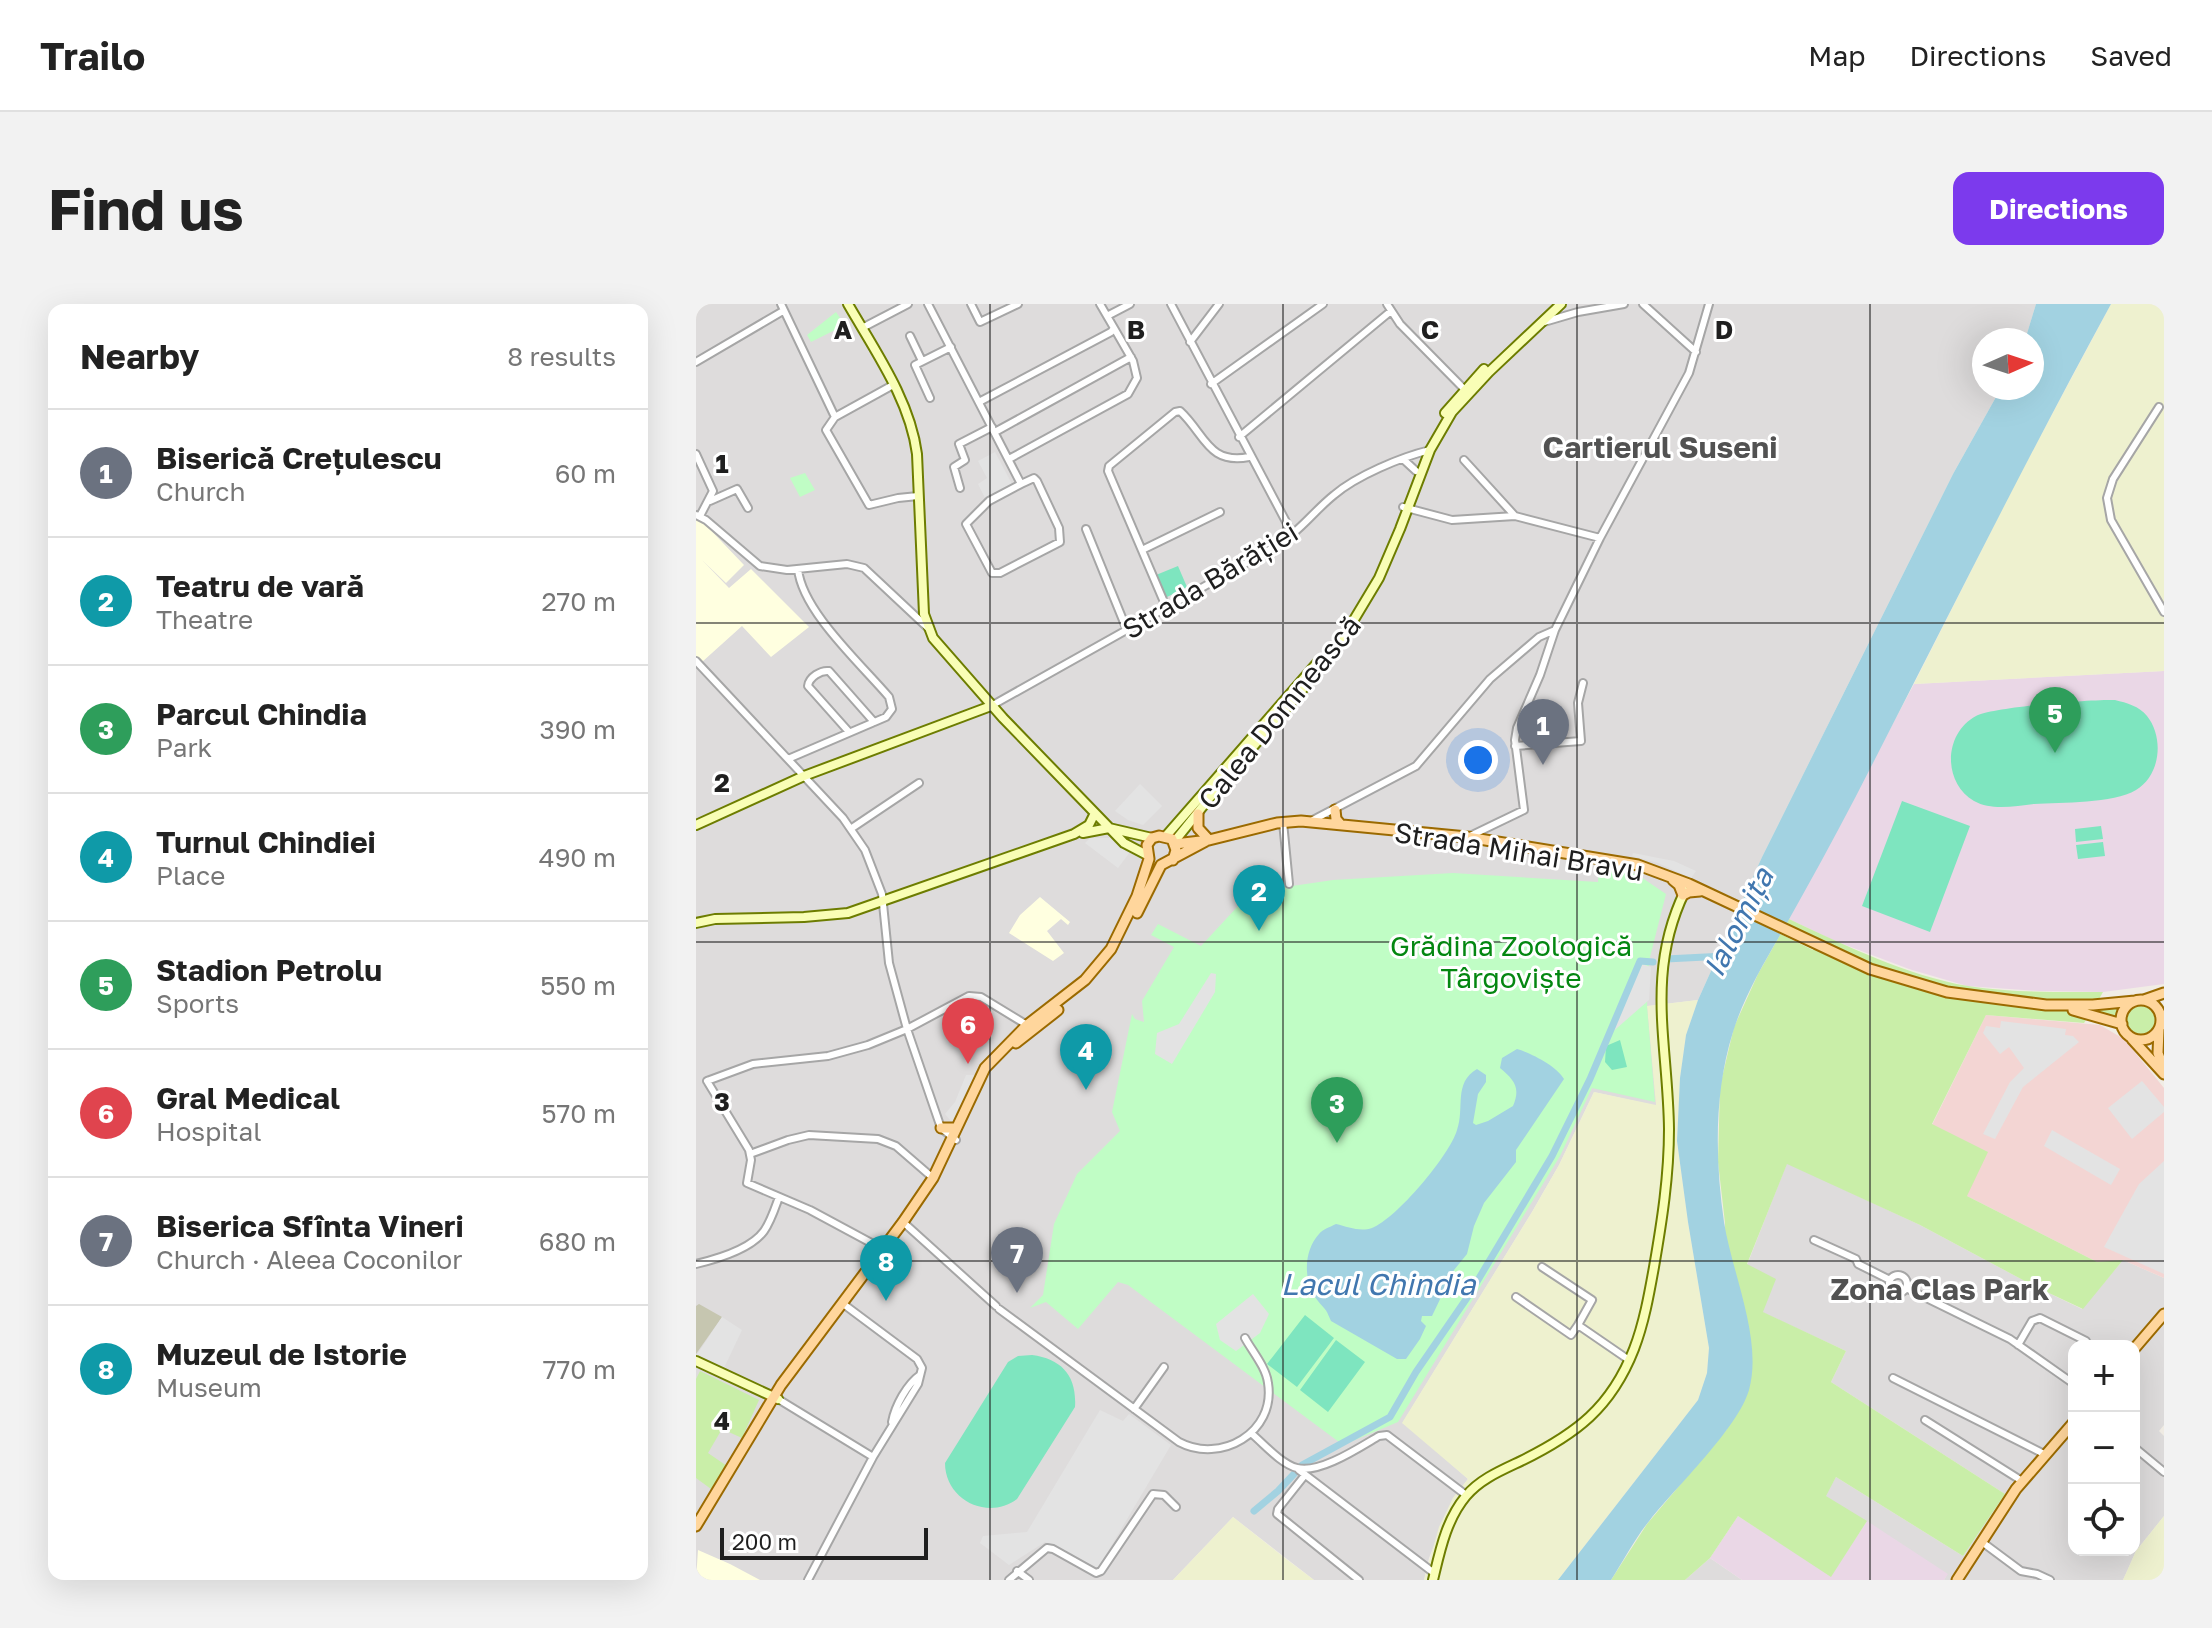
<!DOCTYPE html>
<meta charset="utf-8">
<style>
:root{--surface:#fff;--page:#f2f2f2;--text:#222;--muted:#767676;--line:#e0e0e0;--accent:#7c3aed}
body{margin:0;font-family:"Golos Text",sans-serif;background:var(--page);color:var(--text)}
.controls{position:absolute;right:24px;bottom:24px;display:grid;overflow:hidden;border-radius:16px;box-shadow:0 8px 32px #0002}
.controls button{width:72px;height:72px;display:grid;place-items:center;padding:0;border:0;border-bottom:2px solid var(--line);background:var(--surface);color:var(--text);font:40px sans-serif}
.compass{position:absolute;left:1276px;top:24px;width:72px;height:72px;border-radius:50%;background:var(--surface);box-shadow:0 8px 32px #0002;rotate:87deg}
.scale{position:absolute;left:24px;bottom:20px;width:208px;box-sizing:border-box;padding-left:8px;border:4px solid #1f1f1f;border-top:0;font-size:22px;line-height:28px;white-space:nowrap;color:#1f1f1f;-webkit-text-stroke:6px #fff;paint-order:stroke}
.you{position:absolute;left:782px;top:456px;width:28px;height:28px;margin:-20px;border:6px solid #fff;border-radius:50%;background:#1a73e8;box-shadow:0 0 0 12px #1a73e833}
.badge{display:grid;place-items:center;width:52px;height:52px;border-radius:50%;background:var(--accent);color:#fff;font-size:26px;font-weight:700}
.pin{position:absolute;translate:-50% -66px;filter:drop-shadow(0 2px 4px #0008)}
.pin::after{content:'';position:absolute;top:42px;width:28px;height:24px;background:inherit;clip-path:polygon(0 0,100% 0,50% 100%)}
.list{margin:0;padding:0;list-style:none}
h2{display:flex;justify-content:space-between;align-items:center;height:104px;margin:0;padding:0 32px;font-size:34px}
h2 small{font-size:26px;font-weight:400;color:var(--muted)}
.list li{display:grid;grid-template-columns:52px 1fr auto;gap:24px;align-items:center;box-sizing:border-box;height:128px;padding:0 32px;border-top:2px solid var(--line)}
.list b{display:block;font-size:30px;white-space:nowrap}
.list p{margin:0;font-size:26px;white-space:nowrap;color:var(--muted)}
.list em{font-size:26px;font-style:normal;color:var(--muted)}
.icon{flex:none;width:44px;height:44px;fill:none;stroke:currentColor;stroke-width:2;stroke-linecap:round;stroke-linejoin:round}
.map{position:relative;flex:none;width:1468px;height:1276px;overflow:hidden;border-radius:16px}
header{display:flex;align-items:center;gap:48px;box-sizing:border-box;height:112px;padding:0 40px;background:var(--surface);border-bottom:2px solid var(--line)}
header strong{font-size:38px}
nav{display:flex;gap:44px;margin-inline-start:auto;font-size:28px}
.intro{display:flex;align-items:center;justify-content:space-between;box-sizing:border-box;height:192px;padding:0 48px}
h1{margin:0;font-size:56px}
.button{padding:20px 36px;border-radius:16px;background:var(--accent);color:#fff;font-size:28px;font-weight:700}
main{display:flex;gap:48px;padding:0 48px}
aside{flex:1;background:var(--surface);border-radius:16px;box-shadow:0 8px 32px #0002}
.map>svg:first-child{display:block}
</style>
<header>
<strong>Trailo</strong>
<nav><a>Map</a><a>Directions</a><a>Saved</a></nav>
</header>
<div class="intro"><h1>Find us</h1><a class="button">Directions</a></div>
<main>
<aside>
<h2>Nearby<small>8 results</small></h2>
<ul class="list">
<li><span class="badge" style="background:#6b7280">1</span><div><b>Biserică Crețulescu</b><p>Church</p></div><em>60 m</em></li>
<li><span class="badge" style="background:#0f9aa8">2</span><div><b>Teatru de vară</b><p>Theatre</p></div><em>270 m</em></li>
<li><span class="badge" style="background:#2e9e5b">3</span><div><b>Parcul Chindia</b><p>Park</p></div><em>390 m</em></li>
<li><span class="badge" style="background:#0f9aa8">4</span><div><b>Turnul Chindiei</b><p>Place</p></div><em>490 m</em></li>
<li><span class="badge" style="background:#2e9e5b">5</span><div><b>Stadion Petrolu</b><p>Sports</p></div><em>550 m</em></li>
<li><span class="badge" style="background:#e0444e">6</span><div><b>Gral Medical</b><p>Hospital</p></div><em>570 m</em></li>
<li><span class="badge" style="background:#6b7280">7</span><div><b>Biserica Sfînta Vineri</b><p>Church · Aleea Coconilor</p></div><em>680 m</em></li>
<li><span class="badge" style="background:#0f9aa8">8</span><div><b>Muzeul de Istorie</b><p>Museum</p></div><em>770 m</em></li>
</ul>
</aside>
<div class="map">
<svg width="1468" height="1276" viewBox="0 0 1468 1276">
<rect width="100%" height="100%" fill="#f1ede5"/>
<path fill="#dedcdc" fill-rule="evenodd" d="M0,0h1340l-11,36h-41v48h17l-48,86 -191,383 -64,143 -50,6 9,100 -63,-14 -35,73 -27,47 -129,210 65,57 -15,19 -24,60 -5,22h-110l-81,-63 -60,63h-477z
M1091,859l133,62 116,62 46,22 41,-49 41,18v147l-5,6 5,5v80l-28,35 -13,29h-179l3,-6 -122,-78 11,-19 127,79 42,-62 -174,-112 15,-31 -84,-39 -15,-47zM1378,1042h60v204h-60z
M1014,1254l32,22h-57z"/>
<path fill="#f3d5d3" d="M1290,711l114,10 24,14 40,49v190l-41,-18 -26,2 -130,-66 -35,-71z"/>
<path fill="#ead7e6" d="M1468,367v313l-61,8 -64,-1 -72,-5 -58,-17 -74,-28 -46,-22 125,-235z
M1042,1212l93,60 36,-55 81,53 -4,6h-202l-32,-22z"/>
<path fill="#ffffe0" d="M0,215l5,1 43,45 -18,18 -24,-23 27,28 22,-19 58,58 -38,30 -29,-31 -40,36 -6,-6z
M344,593l30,25 -2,3 -7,-6 -14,12 17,22 -11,8 -44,-28 11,-18z
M2,1246l32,14 30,16h-64z"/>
<path fill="#c6c6b0" d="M3,1000l23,13 -26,37v-48z"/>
<path fill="#eef1cf" d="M1415,0h53v367l-250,13 103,-204z
M1002,696l-12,35 -6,43 -3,63 11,81 21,126 -2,25 -9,27 -140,180h-134l15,-53 14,-29 15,-19 -66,-56 130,-211 27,-47 35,-73 62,13 -9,-99z
M1468,1212v64h-41l13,-29z
M537,1213l53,42 28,21h-141z"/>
<path fill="#c9eea8" d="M1093,615c55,26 119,57 179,67 44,7 91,6 135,6l-8,14h23l-3,14 -24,-8 -7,11 -98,-8 -54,109 56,28 -21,44 130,66 26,-2 -40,49 -47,-22 -116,-62 -133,-61 -40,100 29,15 -13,33 83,39 -15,31 174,112 -42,62 -127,-79 -10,19 41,25 -36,56 -93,-61 -28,42 -25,22h-74l36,-56 80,-95 -2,-206 -7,-61 2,-76 14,-59 24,-53z
M1431 716a14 14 0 1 1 28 0a14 14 0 1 1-28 0Z
M4,1067l59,29 -17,38 -20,-9 -14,24 19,13 -16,23 -15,-11v-99z"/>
<path fill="#c0fdc5" d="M140,8l9,13 -34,17 -4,-7z
M109,169l10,17 -15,7 -10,-19z
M903,560l39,11 28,19 -17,67 -2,45 8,96 -63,-14 -32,68 -162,266 -55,23 -215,-160 -10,-3 -40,47 -32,-27 -16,6 13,-13 11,-71 23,-50 43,-43 -8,-19 20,-98 3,5 9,3 -2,-21 32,-54 -23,-12 7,-11 43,22 50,-54 82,-12 120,-7 145,9z"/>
<path fill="#7ee5bf" d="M482,262l9,21 -22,11 -9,-23z
M1419,396c12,3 24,6 32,16 17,21 14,59 -11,74 -23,14 -74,12 -102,14 -19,2 -42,7 -60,-3 -32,-19 -30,-68 2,-85 16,-9 117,-17 139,-16z
M1206,497l68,25 -40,106 -68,-26z
M1405,522l2,13 -27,3 -1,-13z
M1407,538l2,14 -27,3 -2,-14z
M924,736l7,27 -15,3 -7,-8 1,-16z
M609,1011l29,23 -37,49 -30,-23z
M640,1036l29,22 -37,50 -28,-22z
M336,1051c30,4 45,21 43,52l-58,92c-29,22 -72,1 -72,-36l63,-101 10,-6z"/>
<path fill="#e3e3e3" d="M299,148l17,32 -27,14 -7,-14 9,-6 -9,-17z
M444,480l22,22 -19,19 -15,-5 -13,-9z
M394,534h23l17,14 -12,16 -33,-25z
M937,549l41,8 22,10 -5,7 -33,-15 -26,-7z
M946,660l9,3 -2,33 -40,35z
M515,669l5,1 -1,18 -43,72 -17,-10 2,-21 22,-9z
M1305,717l65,8 -1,6 8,1 6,6 -56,45 -28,52 -12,-5 27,-52 14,-14 -15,-21 -9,7 -17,-21 3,-7 14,2z
M270,771h12l-23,51 -10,-12 10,-12z
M1446,777l22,26v5l-32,27 -24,-31z
M1356,826l68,39 -9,16 -67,-39z
M1468,857v113l-60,-27 35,-63z
M557,990l16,20 -9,19 -24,18 -16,-11 -4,-16z
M26,1013l20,13 -18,38 -28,-12z
M404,1106l23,11 6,-7 42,31 -73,123 -53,-26 -36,23 -29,-22 3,-7 44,-4z"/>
<path fill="#a2d2e1" d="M1340,0h75c-89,163 -171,329 -256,494 -22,42 -45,84 -68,125 -20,35 -42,70 -54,109 -19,60 -18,128 -9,190 8,51 39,118 25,168 -11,38 -73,97 -99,130 -15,18 -26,40 -39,60h-53l140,-180 9,-27 2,-25 -21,-126 -11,-81 3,-63 6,-43 12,-35 64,-143 191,-383 48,-86h31v-48h-7z
M821,745c14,4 40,17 47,30l-48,71v12l-32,41 -10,23 -7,28 -13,16 -22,46h-10l-1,5 5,5 -6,13 -14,20h-9l-66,-38c-6,-14 -4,-9 -13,-20 -15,-18 -15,-50 1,-67 4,-5 11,-7 17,-10 12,3 24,8 36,4 24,-9 78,-73 85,-98 8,-22 -4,-47 20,-61l9,6v7l-8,12 -5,29 3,2 12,-4 25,-15c8,-19 1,-26 -13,-38l2,-10z"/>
<path fill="#fff" d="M1029,590l93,46 -5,10 -93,-46z"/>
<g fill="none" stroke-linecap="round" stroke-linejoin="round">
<path stroke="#a2d2e1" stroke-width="7" d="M970,655l59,-3
M606,1161l88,-48 26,-45 53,-77 83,-139 38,-77 50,-118 13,1
M558,1207l24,-20 16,-17"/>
<g stroke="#a6a6a6" stroke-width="10">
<path id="street" d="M85,0l54,113
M232,0l93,180 -32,17 -23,23 26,49h8l60,-31 -1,-14 -22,-47 -3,-3 -13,6
M275,0l9,18 38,-18
M404,0l7,12 23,-12
M475,0l122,231
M691,0l13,20 68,69
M947,0l53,48
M848,18l34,-10 46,-8
M166,24l46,-24
M214,32l12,25
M494,38l29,-38
M0,58l87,-51
M515,80l112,-80
M197,81l-58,32 -9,13 43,75 29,-7 20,-2
M234,94l-15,-33 36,-18
M283,98l132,-70 3,-4 -7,-12
M1463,103l-46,72 -6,19 4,22 53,92
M299,128l136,-75
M543,133l152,-126
M0,150l17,37 -13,25
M313,155l119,-65 9,-16 -4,-17 -19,-33
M707,155l13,12
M768,156l51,56
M264,184l-6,-21 11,-7 -6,-16 33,-17
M14,197l27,-12 11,19
M707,203l49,13 63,-4 85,22
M0,211l10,5 54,46 27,4 60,-6 17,4 63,59
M390,225l41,101
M446,246l78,-38
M471,305l-59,-138 1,-5 66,-54 5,-1c25,23 28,54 69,46
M0,357l147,157 22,32 17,44 7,69 18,66 34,99 15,12
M295,402l287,-161c22,-14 36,-34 56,-50 22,-19 67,-38 96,-45
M153,428l-41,-46c1,-9 13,-16 21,-15l45,51
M819,442l66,-5 -3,-38 5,-20
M92,455l98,-42 6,-8 -3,-12c-28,-33 -87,-86 -91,-128
M617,516l103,-54 74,-87 49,-42 16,-7
M587,518l6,62
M156,524l67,-45
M772,533l56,-27 -9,-70 2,-12 23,-53 15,-45 45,-92 89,-165 20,-69
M11,777l46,-17 75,-8 40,-11 39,-16 62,-33 12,1 46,28
M11,777l42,69 2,10 -4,23 63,27 78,42
M54,850l38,-14 21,-5 69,4 18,7 37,32
M207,918l93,84
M1118,936l42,19 2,5 32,16
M0,960c21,-5 55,-15 68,-33 7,-10 11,-23 15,-34
M846,963l50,33 -14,25 51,35
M1193 980a9 9 0 1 1 18 0a9 9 0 1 1-18 0Z
M1210,984l104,51 64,45
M820,993l55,38 7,-10
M303,1005l180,133c41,22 97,-9 89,-59 -2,-16 -16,-32 -23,-45
M1322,1041l14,-24 8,-3 46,23
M1197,1074l153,77
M82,1095l95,58
M438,1105l30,-42
M1229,1116l97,61
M196,1118c3,-16 15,-38 28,-47
M556,1130c12,10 29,30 45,34 23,6 63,-21 82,-32l8,-1 79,60
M1438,1143l30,25
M603,1166l135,103
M609,1171l-27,34 -1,5 82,66
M1286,1238l39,29 16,3 13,6
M321,1267l12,9
M112,1276l65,-123 45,-73 4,-16 -5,-9 -75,-56
M313,1276l38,-32 6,1 43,24 5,-2 52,-77 11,1 12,12"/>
</g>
<g stroke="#6d7d00" stroke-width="12">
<path id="secondary" d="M152,0c27,47 62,96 69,150l7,160 9,24 70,80 121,125 23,12
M749,109l39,-44
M0,521l108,-49 187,-70
M387,529l26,-5 43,10
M470,532l152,-174
M478,538l46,-57 94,-109 32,-43 33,-55 21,-49 30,-79 22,-38 37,-40 72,-68
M0,619l19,-4 89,-2 44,-4 226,-79 15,-9 6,-12
M0,1057l82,38
M737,1276c7,-29 13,-60 33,-84 14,-17 36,-26 55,-35 55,-27 90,-53 113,-112 10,-26 15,-54 20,-82 8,-46 15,-91 15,-138 -1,-86 -24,-156 16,-238"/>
</g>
<g stroke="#9b6a00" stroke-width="13">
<path id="primary" d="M639,506l1,9 5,6
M502,510v14l11,12
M479,540l34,-4 68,-17 24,-2 166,16 171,28 51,19 181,85 77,23 99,13h47l42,-4
M977,576l6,5 4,10 6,-3 11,-1
M441,609l24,-48 45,-24
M1448,696l20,-7
M1425 716a20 20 0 1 1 40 0a20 20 0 1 1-40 0Z
M1377,706l49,14
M1463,726l-1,23 6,16
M1436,735l32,35
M320,739l42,-33
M245,824h15
M1438,1045l30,-35
M0,1222l85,-141 122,-163 30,-44 52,-110 42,-43 58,-45 26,-31 26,-53 12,-37 -2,-14 5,-7 7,-2 13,3 4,11 -3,10
M1261,1276l59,-91 58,-67"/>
</g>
<use href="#street" stroke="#fff" stroke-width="6"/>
<use href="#secondary" stroke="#f9feb6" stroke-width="8"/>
<use href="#primary" stroke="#ffd69c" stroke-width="9"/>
</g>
<path fill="none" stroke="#1f1f1f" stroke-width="2" stroke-opacity="0.55" d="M294,0v1276M587,0v1276M881,0v1276M1174,0v1276M0,319h1468M0,638h1468M0,957h1468"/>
<g text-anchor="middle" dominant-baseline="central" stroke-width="6" stroke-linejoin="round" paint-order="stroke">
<g font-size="28" fill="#1f1f1f" stroke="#fff">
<text transform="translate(514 276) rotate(-31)">Strada Bărăției</text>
<text transform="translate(583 408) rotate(-51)">Calea Domnească</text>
<text transform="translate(823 547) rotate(9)">Strada Mihai Bravu</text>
</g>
<g font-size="28" fill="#048711" stroke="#fff">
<text x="815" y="641">Grădina Zoologică<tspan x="815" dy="32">Târgoviște</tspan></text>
</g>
<g font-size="30" font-weight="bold" fill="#525252" stroke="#fff">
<text x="964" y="143">Cartierul Suseni</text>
<text x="1244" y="985">Zona Clas Park</text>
</g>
<g font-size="30" font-style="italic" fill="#4177af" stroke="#fff">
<text transform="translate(1042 618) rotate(-63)">Ialomița</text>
<text x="682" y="980">Lacul Chindia</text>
</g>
</g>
<g font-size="26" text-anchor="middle" font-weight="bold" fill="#1f1f1f" stroke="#fff" stroke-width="6" stroke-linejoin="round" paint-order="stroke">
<text x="147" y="35">A</text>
<text x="440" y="35">B</text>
<text x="734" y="35">C</text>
<text x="1028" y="35">D</text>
<text x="26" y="169">1</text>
<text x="26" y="488">2</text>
<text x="26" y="807">3</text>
<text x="26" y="1126">4</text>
</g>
</svg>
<div class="controls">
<button>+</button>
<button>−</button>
<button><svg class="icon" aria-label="locate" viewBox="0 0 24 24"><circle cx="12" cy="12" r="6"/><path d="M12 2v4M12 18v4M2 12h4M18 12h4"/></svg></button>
</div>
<svg class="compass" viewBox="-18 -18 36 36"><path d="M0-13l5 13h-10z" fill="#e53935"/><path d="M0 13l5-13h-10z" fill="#767676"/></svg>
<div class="scale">200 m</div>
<div class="you"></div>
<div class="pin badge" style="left:847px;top:461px;background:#6b7280">1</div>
<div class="pin badge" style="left:563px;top:627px;background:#0f9aa8">2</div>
<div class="pin badge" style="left:641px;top:839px;background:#2e9e5b">3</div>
<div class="pin badge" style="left:390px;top:786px;background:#0f9aa8">4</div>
<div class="pin badge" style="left:1359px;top:449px;background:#2e9e5b">5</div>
<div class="pin badge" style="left:272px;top:760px;background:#e0444e">6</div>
<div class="pin badge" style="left:321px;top:989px;background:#6b7280">7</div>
<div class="pin badge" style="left:190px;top:997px;background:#0f9aa8">8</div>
</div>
</main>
